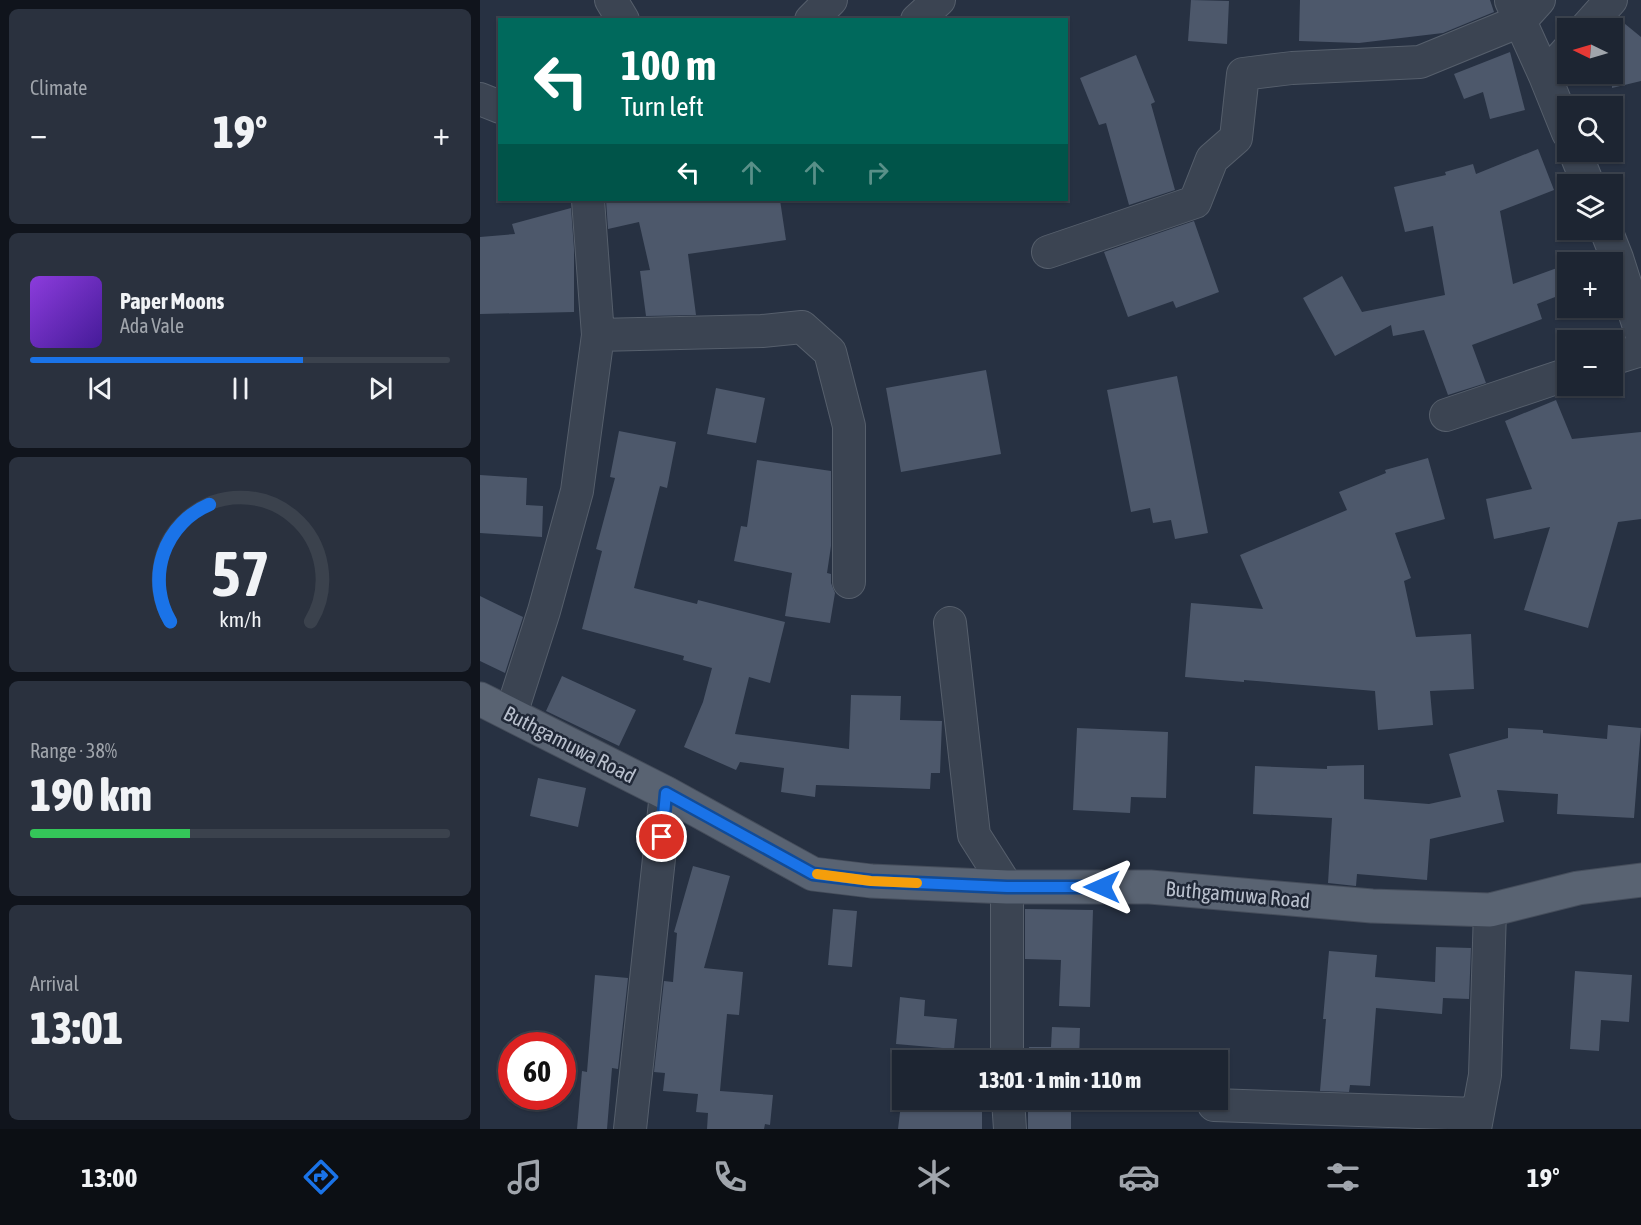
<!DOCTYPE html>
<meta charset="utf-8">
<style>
:root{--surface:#1d2532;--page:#2a313e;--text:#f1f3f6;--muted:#a0a5ac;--line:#3b424d;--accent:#1a73e8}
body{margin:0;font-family:"Asap Condensed",sans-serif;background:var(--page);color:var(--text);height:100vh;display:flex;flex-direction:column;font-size:22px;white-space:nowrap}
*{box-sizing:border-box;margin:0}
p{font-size:20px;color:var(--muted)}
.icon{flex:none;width:33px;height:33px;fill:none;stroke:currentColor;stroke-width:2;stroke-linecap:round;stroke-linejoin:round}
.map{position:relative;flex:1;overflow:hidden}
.drawer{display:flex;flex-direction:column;gap:9px;padding:9px;background:#10141c;width:480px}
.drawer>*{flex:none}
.hud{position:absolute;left:18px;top:18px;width:570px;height:183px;border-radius:0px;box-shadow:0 2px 4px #0004,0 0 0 2px var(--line);background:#00695c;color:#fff;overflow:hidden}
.needle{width:39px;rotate:275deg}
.buttons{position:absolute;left:1077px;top:18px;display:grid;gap:12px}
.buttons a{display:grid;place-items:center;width:66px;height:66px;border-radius:0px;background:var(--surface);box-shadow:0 2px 4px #0004,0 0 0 2px var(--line);font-size:30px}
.speed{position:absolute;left:18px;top:1032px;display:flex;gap:12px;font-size:30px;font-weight:700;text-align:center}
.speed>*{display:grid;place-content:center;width:78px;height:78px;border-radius:50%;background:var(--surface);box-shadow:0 2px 4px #0004,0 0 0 2px var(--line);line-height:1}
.speed .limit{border:9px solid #d22;background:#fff;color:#111}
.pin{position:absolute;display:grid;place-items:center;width:51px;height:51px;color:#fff;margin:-26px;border:3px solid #fff;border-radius:50%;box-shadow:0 2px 6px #0007}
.me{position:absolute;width:66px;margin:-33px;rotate:270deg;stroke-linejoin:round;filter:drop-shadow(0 0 4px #0008)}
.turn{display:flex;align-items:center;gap:21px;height:126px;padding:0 24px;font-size:27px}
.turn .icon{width:78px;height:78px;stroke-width:2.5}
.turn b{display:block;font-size:42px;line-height:51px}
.lanes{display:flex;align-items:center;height:57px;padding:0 24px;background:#0003;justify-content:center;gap:30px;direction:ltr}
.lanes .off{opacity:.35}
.big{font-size:45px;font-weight:800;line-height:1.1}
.drawer .widget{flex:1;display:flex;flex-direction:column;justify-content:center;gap:9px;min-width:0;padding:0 21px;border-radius:9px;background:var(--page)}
.drawer .dial{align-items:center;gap:0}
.dial svg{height:156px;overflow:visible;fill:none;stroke:var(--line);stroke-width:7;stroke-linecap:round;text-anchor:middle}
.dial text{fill:var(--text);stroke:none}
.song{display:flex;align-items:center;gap:18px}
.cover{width:72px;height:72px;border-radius:9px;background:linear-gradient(135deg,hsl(270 70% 55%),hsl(260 70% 35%))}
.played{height:6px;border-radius:3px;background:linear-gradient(90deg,var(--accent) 65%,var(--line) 65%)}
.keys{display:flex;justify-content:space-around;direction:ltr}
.heat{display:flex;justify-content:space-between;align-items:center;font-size:33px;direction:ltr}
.charge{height:9px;border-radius:4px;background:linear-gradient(90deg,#34c759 38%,var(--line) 0)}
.trip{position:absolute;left:412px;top:1050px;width:336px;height:60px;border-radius:0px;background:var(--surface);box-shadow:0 2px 4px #0004,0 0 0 2px var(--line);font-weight:800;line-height:60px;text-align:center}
.tab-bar{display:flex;height:96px;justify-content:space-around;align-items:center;background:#0c0f14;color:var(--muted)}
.tab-bar .icon{width:42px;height:42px}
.tab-bar .current{color:var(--accent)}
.tab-bar b{font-size:27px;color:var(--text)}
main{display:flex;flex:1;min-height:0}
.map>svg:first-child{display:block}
.building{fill:#4d586b}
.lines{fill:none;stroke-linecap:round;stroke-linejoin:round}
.minor-casing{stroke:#565f6c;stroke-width:34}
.major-casing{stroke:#454d5b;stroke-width:35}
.minor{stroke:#3b4452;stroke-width:32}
.major{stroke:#596372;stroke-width:33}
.route-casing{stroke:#114b97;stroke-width:15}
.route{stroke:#1a73e8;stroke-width:10}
.slow{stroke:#f59e0b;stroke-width:10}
.labels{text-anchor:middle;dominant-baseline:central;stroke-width:5;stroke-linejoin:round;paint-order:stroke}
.street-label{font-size:21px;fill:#b8bfcc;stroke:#202837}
</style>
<main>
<section class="drawer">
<div class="widget"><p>Climate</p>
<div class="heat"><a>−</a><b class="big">19°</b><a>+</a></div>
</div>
<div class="widget">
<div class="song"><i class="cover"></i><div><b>Paper Moons</b><p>Ada Vale</p></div></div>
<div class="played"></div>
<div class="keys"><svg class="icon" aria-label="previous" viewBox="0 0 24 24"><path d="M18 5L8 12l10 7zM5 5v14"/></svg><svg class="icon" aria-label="pause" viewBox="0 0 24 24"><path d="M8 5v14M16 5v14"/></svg><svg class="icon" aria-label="next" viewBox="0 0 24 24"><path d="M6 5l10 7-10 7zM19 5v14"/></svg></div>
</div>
<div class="widget dial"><svg viewBox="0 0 100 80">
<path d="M14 69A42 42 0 1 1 86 69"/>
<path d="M14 69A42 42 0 0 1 34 9" stroke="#1a73e8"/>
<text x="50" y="56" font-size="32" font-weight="700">57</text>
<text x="50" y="72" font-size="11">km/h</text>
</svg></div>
<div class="widget"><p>Range · 38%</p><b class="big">190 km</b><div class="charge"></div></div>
<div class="widget"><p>Arrival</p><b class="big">13:01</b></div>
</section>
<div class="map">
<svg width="1161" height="1129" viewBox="0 0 1161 1129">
<rect width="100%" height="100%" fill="#273142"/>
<path class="building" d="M711,0L749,1L747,44L708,41Z
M820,0H1010L1014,12L963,33L879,43L819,41Z
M1139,19L1161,37V81L1132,88V25Z
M1030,52L1045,110L1010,119L1003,92L984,99L974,74Z
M656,55L675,102L671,104L695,190L649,205L626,123L619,125L600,78Z
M1058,149L1074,190L1020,211L1033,284L1088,264V292L1057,304L1062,319L992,345L1006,383L968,395L944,330L913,336L911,325L855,356L823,298L862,276L882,312L965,295L953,226L925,232L914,187L966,175L965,172L993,164L996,174Z
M126,200H300L306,240L208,254L216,315L166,316L160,271L170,270L159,222L128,229Z
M91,208L94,249V312L0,314V237L35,234L32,224Z
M714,221L739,292L696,308L693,301L648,317L624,252Z
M506,370L521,454L421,472L406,388Z
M697,376L728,533L695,539L691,520L673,523L670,508L651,512L627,390Z
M236,388L285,398L276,443L227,434Z
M1076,400L1092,439L1161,432V519L1138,522L1108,628L1044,610L1070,527L1014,539L1006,499L1052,489L1025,421Z
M139,431L196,442L187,488L180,486L154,588L217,604L218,600L305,622L290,683L269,677L255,734L369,749L371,695L421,696L420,720L462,721L460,773H451L450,789L336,785L335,797L301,792L304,768L260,762L256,770L204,747L223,702L232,668L203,660L204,656L102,629L122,551L116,549L135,478L130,477Z
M948,458L965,519L915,533L931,578L924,581L936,637L991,634L994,689L950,691L953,725L898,730L895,691L764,680V682L705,677L711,603L783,609L760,555L867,510L859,492L906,473L905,470Z
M277,460L351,471V546L347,573L351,574V583L355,593L350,623L305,616L312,573L254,561L261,526L267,527Z
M0,475L47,478L46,505L63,506L62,537L0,533Z
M0,596L43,617L25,673L0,661Z
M82,676L156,710L139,746L66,711Z
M1128,725L1161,728L1154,818L1077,814L1078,794L1017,790L1024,822L950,839L947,880L877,874L876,886L848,883L852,818L773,814L775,766L847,769V766L884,765V799L949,804L981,797L969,754L1028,738V728L1063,730V733L1127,739Z
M597,728L688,732L686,798L651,797L650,813L593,810Z
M58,778L106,788L98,827L50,816Z
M213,866L250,876L224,968L263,972L259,1015L247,1014L240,1091L293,1095L290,1125L285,1124L284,1129H227L228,1113L216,1112L218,1094L183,1091L185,1073L174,1072L184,981L193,982L197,933L194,932Z
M353,909L377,911L372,967L348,965Z
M545,909L613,910L610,1007L579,1006L581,960L545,959Z
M956,947L991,948L989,999L963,998L962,1014L896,1008L890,1086L870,1085L869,1092L840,1091L846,1019H843L849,951L897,955L895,977L955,982Z
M1095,971L1152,975L1149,1022L1121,1020L1119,1051L1090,1049Z
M115,975L148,978L138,1069L132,1068L127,1129H97L102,1071L107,1072Z
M420,997L445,1000L444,1016L477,1019L474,1049L416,1044Z
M572,1027L600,1028L599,1060H548L549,1047H571Z
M449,1100H497L496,1111L502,1112V1129H418L421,1104L448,1107Z
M548,1100H591V1129H548Z"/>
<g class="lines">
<defs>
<path id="minor" d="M131,0L143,20
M1031,1L1065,76L1088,133
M331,20L351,0
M437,20L459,0
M1106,28L1131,0
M1065,76L1088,50
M0,99L20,107
M1095,152L1108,184
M1126,230L1137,258L1161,333
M568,252L715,202L732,159L756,138L763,74L812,68L940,62L1040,21L1059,0
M118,335L282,331L322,327L350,352L369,426V582
M1132,359L1161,350
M966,415L1088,374
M470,623L494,835L527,887V1060
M31,714L64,611L97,491L118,335L108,200
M528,1100L530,1129
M734,1105L997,1114
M150,1129L186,793
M995,1129L1005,1075L1010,910"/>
<path id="major" d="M0,699L186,793L333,874L391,881L527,887H670L892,906L1010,910L1098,888L1161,880"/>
</defs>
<use href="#minor" class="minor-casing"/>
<use href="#major" class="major-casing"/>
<use href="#minor" class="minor"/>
<use href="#major" class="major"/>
</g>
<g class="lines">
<defs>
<path id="route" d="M182,837L186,793L333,874L391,881L527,887H622"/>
</defs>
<use href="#route" class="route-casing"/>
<use href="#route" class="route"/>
<path class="slow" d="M337,874L391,881L437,883"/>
</g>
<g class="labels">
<g class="street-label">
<text transform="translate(90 744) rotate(27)">Buthgamuwa Road</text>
<text transform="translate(758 894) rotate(5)">Buthgamuwa Road</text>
</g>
</g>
</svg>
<div class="buttons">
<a><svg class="needle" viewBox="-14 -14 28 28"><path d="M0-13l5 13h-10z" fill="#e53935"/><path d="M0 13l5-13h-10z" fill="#a0a5ac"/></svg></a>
<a><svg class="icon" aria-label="search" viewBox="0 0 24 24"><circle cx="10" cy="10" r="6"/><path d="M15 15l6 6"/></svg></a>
<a><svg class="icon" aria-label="layers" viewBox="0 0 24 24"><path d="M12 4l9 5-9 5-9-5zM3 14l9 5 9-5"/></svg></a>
<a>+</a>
<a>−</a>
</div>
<div class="speed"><div class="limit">60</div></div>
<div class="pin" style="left:182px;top:837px;background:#d93025"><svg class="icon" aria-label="arrive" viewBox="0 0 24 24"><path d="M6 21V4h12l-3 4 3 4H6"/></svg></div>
<svg class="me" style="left:622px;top:887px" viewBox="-20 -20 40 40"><path d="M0-17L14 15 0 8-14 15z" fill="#1a73e8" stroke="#fff" stroke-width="4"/></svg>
<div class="trip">13:01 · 1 min · 110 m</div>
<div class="hud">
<div class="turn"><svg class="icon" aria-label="left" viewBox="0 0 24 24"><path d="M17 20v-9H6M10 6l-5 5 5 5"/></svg><div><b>100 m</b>Turn left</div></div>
<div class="lanes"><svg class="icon" aria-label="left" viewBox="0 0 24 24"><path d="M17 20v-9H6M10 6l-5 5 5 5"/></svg><svg class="icon off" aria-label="ahead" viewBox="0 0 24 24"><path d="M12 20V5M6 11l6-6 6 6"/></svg><svg class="icon off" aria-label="ahead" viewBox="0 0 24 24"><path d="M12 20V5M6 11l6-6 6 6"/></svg><svg class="icon off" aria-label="right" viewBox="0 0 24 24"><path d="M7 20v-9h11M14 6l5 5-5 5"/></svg></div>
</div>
</div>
</main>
<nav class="tab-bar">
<b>13:00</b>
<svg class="icon current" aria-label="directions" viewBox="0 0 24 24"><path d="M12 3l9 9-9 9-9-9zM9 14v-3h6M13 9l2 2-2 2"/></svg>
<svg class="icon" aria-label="music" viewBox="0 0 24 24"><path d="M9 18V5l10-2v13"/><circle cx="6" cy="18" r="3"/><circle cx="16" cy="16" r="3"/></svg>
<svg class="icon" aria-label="phone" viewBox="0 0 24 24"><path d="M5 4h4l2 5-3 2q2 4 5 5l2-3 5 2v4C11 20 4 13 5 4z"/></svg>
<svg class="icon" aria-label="climate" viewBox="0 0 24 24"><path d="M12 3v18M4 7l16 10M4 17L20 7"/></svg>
<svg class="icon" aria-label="car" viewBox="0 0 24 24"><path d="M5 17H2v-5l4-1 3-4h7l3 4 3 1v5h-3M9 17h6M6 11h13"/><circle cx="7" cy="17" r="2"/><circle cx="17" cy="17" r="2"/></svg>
<svg class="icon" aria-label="filters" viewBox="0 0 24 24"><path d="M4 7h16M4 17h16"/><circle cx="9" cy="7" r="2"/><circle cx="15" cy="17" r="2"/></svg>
<b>19°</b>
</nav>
